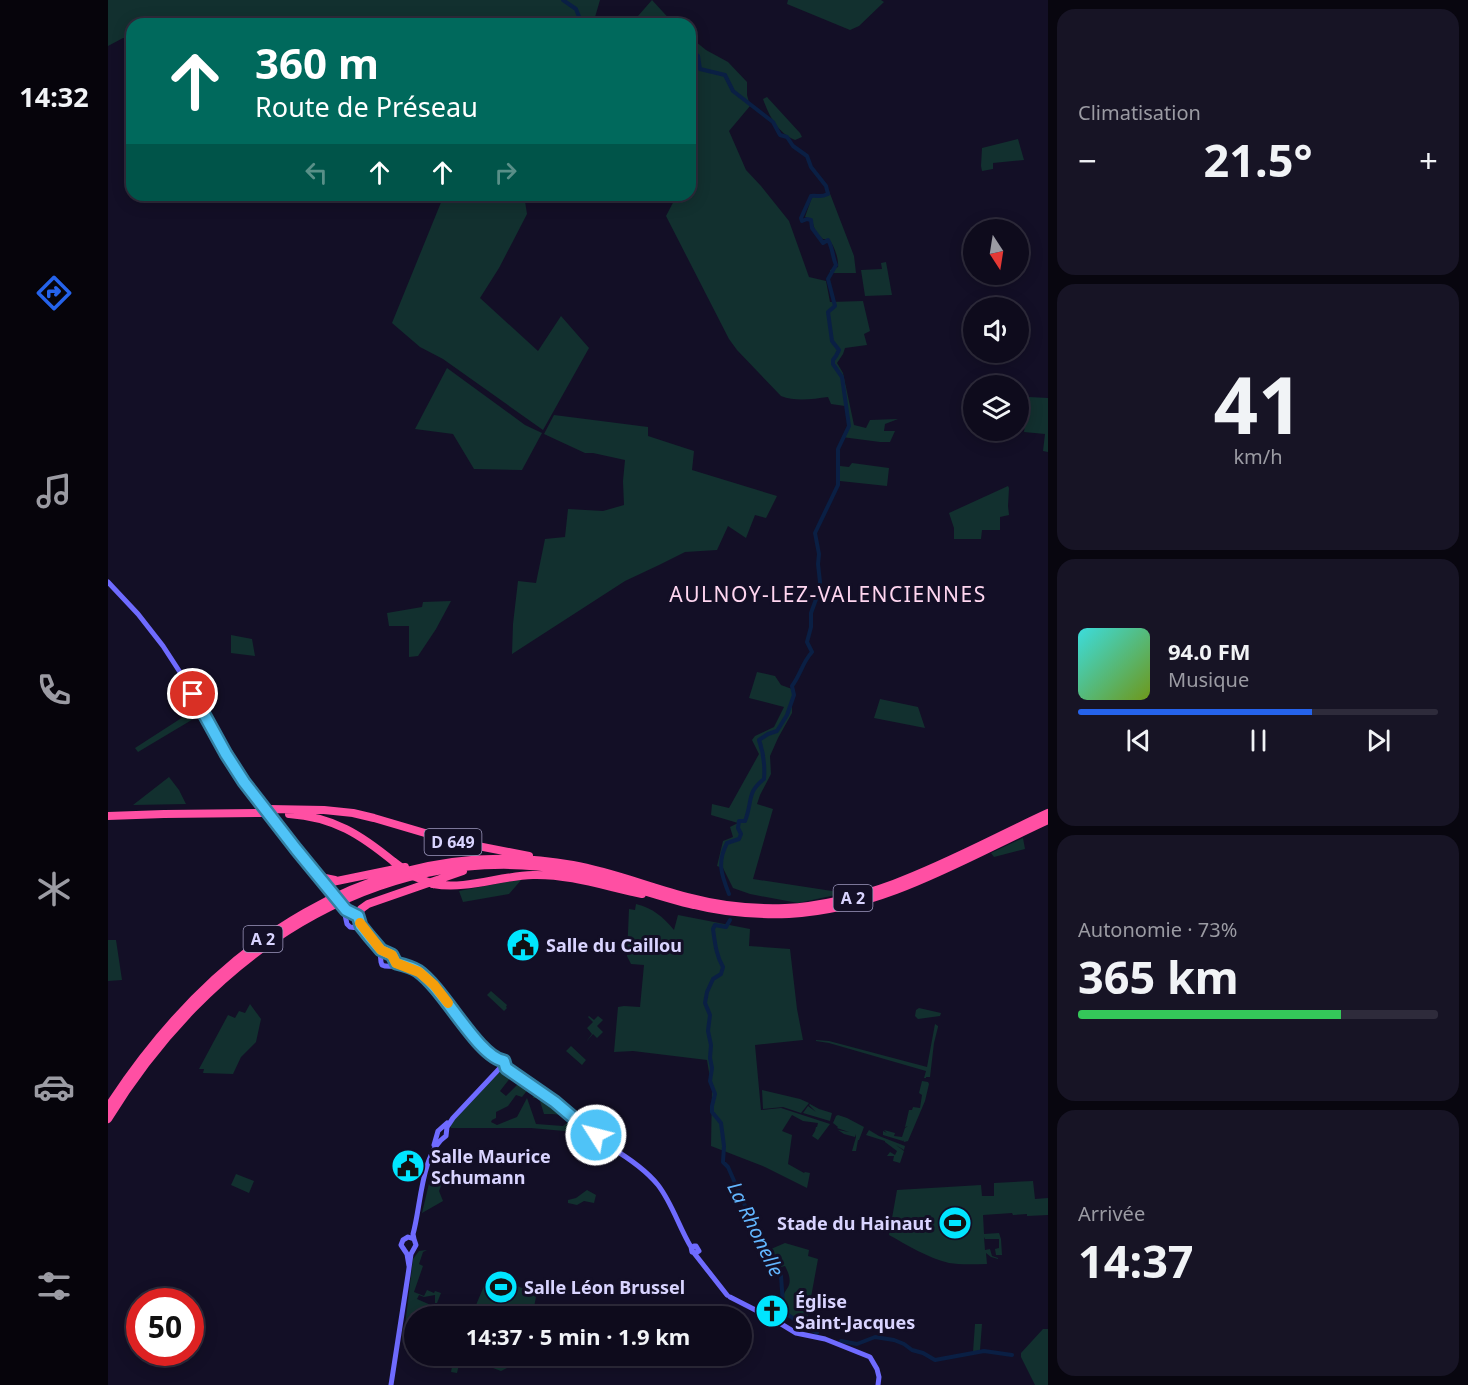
<!DOCTYPE html>
<html lang="fr">
<meta charset="utf-8">
<style>
:root{--surface:#0e0b1c;--page:#171425;--text:#f1f3f6;--muted:#9b9ba3;--line:#2e2b3b;--accent:#2563eb}
body{margin:0;font-family:"Noto Sans",sans-serif;background:var(--page);color:var(--text);height:100vh;display:flex;flex-direction:column;font-size:22px;white-space:nowrap}
*{box-sizing:border-box;margin:0}
p{font-size:20px;color:var(--muted)}
.icon{flex:none;width:33px;height:33px;fill:none;stroke:currentColor;stroke-width:2;stroke-linecap:round;stroke-linejoin:round}
.map{position:relative;flex:1;overflow:hidden}
.sheet{display:flex;flex-direction:column;gap:9px;padding:9px;background:#08060f;width:420px}
.sheet>*{flex:none}
.top-card{position:absolute;left:18px;top:18px;width:570px;height:183px;border-radius:18px;box-shadow:0 3px 15px #0003,0 0 0 2px var(--line);background:#00695c;color:#fff;overflow:hidden}
.needle{width:39px;rotate:168deg}
.fabs{position:absolute;left:855px;top:219px;display:grid;gap:12px}
.fabs a{display:grid;place-items:center;width:66px;height:66px;border-radius:50%;background:var(--surface);box-shadow:0 3px 15px #0003,0 0 0 2px var(--line);font-size:30px}
.speed{position:absolute;left:18px;top:1288px;display:flex;gap:12px;font-size:30px;font-weight:700;text-align:center}
.speed>*{display:grid;place-content:center;width:78px;height:78px;border-radius:50%;background:var(--surface);box-shadow:0 3px 15px #0003,0 0 0 2px var(--line);line-height:1}
.speed .limit{border:9px solid #d22;background:#fff;color:#111}
.pin{position:absolute;display:grid;place-items:center;width:51px;height:51px;color:#fff;margin:-26px;border:3px solid #fff;border-radius:50%;box-shadow:0 2px 6px #0007}
.me{position:absolute;width:66px;margin:-33px;rotate:306deg;stroke-linejoin:round;filter:drop-shadow(0 0 4px #0008)}
.turn{display:flex;align-items:center;gap:21px;height:126px;padding:0 30px;font-size:27px}
.turn .icon{width:78px;height:78px;stroke-width:2.5}
.turn b{display:block;font-size:42px;line-height:51px}
.lanes{display:flex;align-items:center;height:57px;padding:0 30px;background:#0003;justify-content:center;gap:30px;direction:ltr}
.lanes .off{opacity:.35}
.big{font-size:45px;font-weight:700;line-height:1.1}
.sheet .card{flex:1;display:flex;flex-direction:column;justify-content:center;gap:9px;min-width:0;padding:0 21px;border-radius:18px;background:var(--page)}
.sheet .dial{align-items:center;gap:0}
.dial b{font-size:78px;line-height:1}
.song{display:flex;align-items:center;gap:18px}
.cover{width:72px;height:72px;border-radius:9px;background:linear-gradient(135deg,hsl(180 70% 55%),hsl(80 70% 35%))}
.played{height:6px;border-radius:3px;background:linear-gradient(90deg,var(--accent) 65%,var(--line) 65%)}
.keys{display:flex;justify-content:space-around;direction:ltr}
.heat{display:flex;justify-content:space-between;align-items:center;font-size:33px;direction:ltr}
.charge{height:9px;border-radius:4px;background:linear-gradient(90deg,#34c759 73%,var(--line) 0)}
.trip{position:absolute;left:296px;top:1306px;width:348px;height:60px;border-radius:30px;background:var(--surface);box-shadow:0 3px 15px #0003,0 0 0 2px var(--line);font-weight:700;line-height:60px;text-align:center}
main{display:flex;flex:1;min-height:0}
.tab-bar{display:flex;flex-direction:column;width:108px;justify-content:space-around;align-items:center;background:#06040b;color:var(--muted)}
.tab-bar .icon{width:42px;height:42px}
.tab-bar .current{color:var(--accent)}
.tab-bar b{font-size:27px;color:var(--text)}
.map>svg:first-child{display:block}
.green{fill:#12302f}
.lines{fill:none;stroke-linecap:round;stroke-linejoin:round}
.river{stroke:#0a1f44;stroke-width:4}
.secondary{stroke:#6f6bff;stroke-width:5}
.highway{stroke:#ff4fa3;stroke-width:8}
.secondary-bridge{stroke:#6f6bff;stroke-width:5}
.highway-bridge{stroke:#ff4fa3;stroke-width:8}
.route-casing{stroke:#337fa1;stroke-width:15}
.route{stroke:#4fc3f7;stroke-width:10}
.slow{stroke:#f59e0b;stroke-width:10}
.labels{text-anchor:middle;dominant-baseline:central;stroke-width:6;stroke-linejoin:round;paint-order:stroke}
.shield{fill:#130f26;stroke:#9e99be;stroke-width:1.5}
.shield-label{font-size:16px;font-weight:bold;fill:#d9d4ff}
.poi-label{font-size:18px;font-weight:bold;fill:#d9d4ff;stroke:#130f26;text-anchor:start}
.water-label{font-size:20px;font-style:italic;fill:#62b6ff;stroke:#130f26}
.quarter-label{font-size:21px;letter-spacing:1.5px;fill:#ffd6f0;stroke:#130f26}
</style>
<main>
<nav class="tab-bar">
<b>14:32</b>
<svg class="icon current" aria-label="directions" viewBox="0 0 24 24"><path d="M12 3l9 9-9 9-9-9zM9 14v-3h6M13 9l2 2-2 2"/></svg>
<svg class="icon" aria-label="music" viewBox="0 0 24 24"><path d="M9 18V5l10-2v13"/><circle cx="6" cy="18" r="3"/><circle cx="16" cy="16" r="3"/></svg>
<svg class="icon" aria-label="phone" viewBox="0 0 24 24"><path d="M5 4h4l2 5-3 2q2 4 5 5l2-3 5 2v4C11 20 4 13 5 4z"/></svg>
<svg class="icon" aria-label="climate" viewBox="0 0 24 24"><path d="M12 3v18M4 7l16 10M4 17L20 7"/></svg>
<svg class="icon" aria-label="car" viewBox="0 0 24 24"><path d="M5 17H2v-5l4-1 3-4h7l3 4 3 1v5h-3M9 17h6M6 11h13"/><circle cx="7" cy="17" r="2"/><circle cx="17" cy="17" r="2"/></svg>
<svg class="icon" aria-label="filters" viewBox="0 0 24 24"><path d="M4 7h16M4 17h16"/><circle cx="9" cy="7" r="2"/><circle cx="15" cy="17" r="2"/></svg>
</nav>
<div class="map">
<svg width="940" height="1385" viewBox="0 0 940 1385">
<rect width="100%" height="100%" fill="#130f26"/>
<path class="green" d="M0,0H492L485,24H24V38H15L0,46Z
M544,0L566,24H523Z
M680,0H773L776,2L751,26L742,30L679,4Z
M582,37L598,50L620,62L639,82V95L642,106L621,131L638,170L653,186L681,221L701,277L718,281L722,302L755,301L762,331L756,334L759,345L737,348L735,354L729,363L735,373L746,425L758,428L762,420L790,419L777,424L776,431H787L782,442H772L734,437L740,425L737,406L723,404L720,397C705,399 688,402 673,396L629,350L621,339L558,216L569,195H582Z
M659,97L692,133L694,137L687,140C670,133 661,116 655,99Z
M910,139L916,160L885,163V169L874,171L873,166L874,148Z
M721,191L746,256L748,273H722V270L730,267C731,259 726,244 720,239H715C708,234 706,228 704,220L697,217L704,197L717,194Z
M336,195H416L419,214L391,268L372,298L430,351L453,316L481,348L435,430L335,359L312,347L284,323Z
M778,262L784,295L757,296L753,270L774,269L773,263Z
M339,368L417,425L434,433L414,470L366,469L345,434L307,429Z
M921,397L940,398V452L935,451L937,434L916,432Z
M446,415L540,427V436L586,451L584,470L669,496L658,518L647,515L638,538L620,526L609,550L577,552L551,565L517,581L404,654L405,624L410,581L428,583L437,539L457,537L460,509L495,511L516,505L515,481L517,460L485,453H477L436,434Z
M744,463L781,468L779,486L732,481V466L741,467Z
M900,486L901,488L900,506L901,515L892,517V530H874L873,539H846V528L841,513Z
M343,601L328,629L310,656L301,657V626H281L279,613L314,607L315,602Z
M123,635L144,639L147,656L123,653Z
M649,672L667,676L673,685L684,689V713L670,738L662,756L663,774L652,795L649,804L665,809L645,879L737,893L690,903L642,894L625,888L615,868L609,866L615,841L625,837L622,827L630,823L603,815L604,804L621,808L651,754L644,740L647,736L666,727L676,707L641,698Z
M772,699L810,707L817,728L766,718Z
M89,708L92,715L30,752L27,748Z
M61,777L71,790L78,804L25,805Z
M915,838L917,849L886,857L883,853Z
M414,879L401,894L355,902L351,891Z
M528,904C545,908 555,917 566,930L570,915L642,929L641,946L682,949L689,1009L695,1040L647,1045L653,1110L673,1108L722,1124L710,1140L704,1136L707,1131L708,1127H709L710,1123L695,1121L684,1115L674,1131L684,1135L680,1164L696,1173L697,1172L702,1173L699,1188L657,1167L603,1146L604,1090L599,1060L525,1051L506,1052L510,1007L516,1006L532,1007L536,965L523,964L519,956L521,909L527,910Z
M0,940H8L14,980L0,981Z
M383,991L399,1005L398,1007L399,1008L396,1011L379,995Z
M142,1004L153,1019L148,1042L133,1057L125,1074L95,1073L96,1069H91L120,1015L127,1018L131,1011L137,1013Z
M811,1008L833,1013L832,1016L810,1019L807,1016L808,1010Z
M481,1016L486,1020L490,1016L495,1020L489,1026L495,1032L489,1038L485,1034L478,1042L484,1034L479,1028L485,1022L480,1017Z
M827,1024L830,1026V1027L826,1043L822,1077H818V1078H816L818,1071L721,1043L708,1041V1040L721,1041L819,1067Z
M463,1046L478,1060L474,1065L458,1051Z
M393,1072L403,1077L392,1091L398,1096L411,1083L421,1088L414,1097L408,1095L400,1106L388,1112V1118L384,1120L383,1122L389,1125L409,1117L419,1098L428,1124L455,1126L460,1122C453,1113 447,1114 436,1114L431,1098H425L427,1093L449,1109L478,1133L423,1128H343L342,1125L388,1073Z
M814,1081L820,1082L821,1084L817,1101L800,1141L796,1142L795,1140V1141L775,1135V1131L779,1133L776,1130L787,1133L786,1136L794,1137L797,1128L800,1126L797,1127L801,1110H804L805,1107L812,1108L814,1095L811,1093Z
M654,1090L692,1099L701,1103L693,1113L675,1107L655,1109Z
M702,1104L711,1109L724,1113L722,1121L695,1113L700,1106L708,1112L701,1105Z
M730,1115L739,1118L756,1127L751,1140H750L748,1151H744L748,1137L747,1134V1137L736,1134L730,1130L741,1132L729,1128L730,1127L725,1123L728,1116Z
M761,1130L771,1136L797,1146L796,1150L788,1145L796,1151L792,1163L785,1161L786,1156H779L782,1152L787,1155L789,1151L777,1142V1141L758,1135Z
M329,1171L337,1175L331,1191L335,1201L314,1213L323,1175L327,1176Z
M128,1174L146,1181L141,1193L123,1185Z
M925,1181L927,1199L940,1198V1215L919,1216V1214L905,1215L904,1213L875,1215L876,1234L891,1233L893,1239L894,1255H888L887,1249L891,1248V1239H877L876,1237L877,1250L882,1249L884,1256L890,1258V1259L883,1257L878,1253L879,1264C867,1264 853,1265 841,1263C820,1258 799,1245 781,1235L789,1190L873,1185L874,1196H886V1183Z
M479,1190L488,1195L486,1203L476,1201L469,1205L460,1203V1200L468,1198Z
M677,1243L701,1250L700,1256L710,1259L699,1319L706,1323L705,1330C692,1321 671,1313 676,1294C677,1291 680,1288 681,1285C683,1278 680,1272 677,1266L673,1267L663,1249Z
M319,1250L315,1252L311,1264L315,1266L306,1292L316,1296L319,1290L326,1293L327,1291L333,1293L329,1303H327V1295L316,1297L311,1295L309,1299L350,1317H306V1337L296,1334L305,1259L311,1251Z
M381,1274L421,1291L428,1297L424,1317H363Z
M867,1324H874L872,1350L865,1352Z
M935,1329H940V1385H927L913,1357V1353Z
M346,1356H408L403,1366L393,1371L353,1356L349,1373L343,1372Z"/>
<g class="lines">
<path class="river" d="M455,0L468,9L474,24
M582,49L590,56L592,69L617,75L625,91L665,122L672,135L679,137L685,146L699,156L703,167L718,186L720,194C711,198 711,195 703,196L693,218L694,221L699,219L703,220L704,228L715,243L720,240C725,248 724,256 728,265L720,279L727,306L720,312L724,341L731,350L728,356L725,360V364L734,377L741,426L730,449V485L707,533L711,554L710,564L712,582L711,591L703,613V627L699,642L704,652C694,663 693,674 684,686L686,695L679,715L669,731L660,734L651,740C655,751 657,766 656,779C638,793 645,801 637,821H631L630,828L633,834L631,839L619,843C609,862 613,874 621,894
M622,920L618,927L607,925L605,929C607,943 608,955 615,967L613,974L605,979L599,992L597,1003L602,1015L600,1031L603,1045L602,1058L604,1068L602,1081L607,1094L604,1106V1112L613,1123L616,1146L615,1162L620,1167L649,1233L673,1276L675,1304L677,1310L680,1315L709,1333
M733,1341L749,1344L767,1337L786,1340L796,1344L804,1350L815,1353L827,1360L876,1351L904,1355"/>
<path class="secondary" d="M0,582L30,614L55,646L79,683L128,769L219,891
M234,909L237,915L239,924L242,927L250,928L254,930L272,952L273,962L274,965C280,968 286,965 293,966
M237,909L240,912L250,915L252,924L255,929
M270,947L276,952L284,954L286,960
M286,960L289,963L311,972L326,985L365,1036L381,1054
M380,1052L391,1061H395L397,1064V1067L447,1102L483,1134C491,1137 495,1143 502,1147C519,1157 537,1169 550,1185C564,1203 571,1227 583,1247L584,1252L588,1253L591,1251L588,1246H586L584,1249
M482,1132L495,1131L496,1136L491,1138
M326,1145L330,1131L339,1123
M306,1239L305,1234C313,1207 313,1152 338,1136L339,1127L345,1118L391,1069H395L397,1067
M586,1253L619,1295
M622,1297L665,1319L688,1333L717,1339L762,1357L769,1369L771,1377L770,1385
M283,1385L300,1275L303,1254L308,1245L306,1239L300,1237L295,1240L293,1245L299,1254L301,1266"/>
<path class="highway" d="M161,809L216,810L245,813L266,818L344,841L421,856
M181,814C226,817 253,835 286,862
M0,816L56,814L158,813
M206,871L217,878L227,880
M325,884C359,890 391,876 425,875C462,874 499,887 534,894
M218,889L220,885L224,882L297,867
M251,918L253,909L260,904L355,871
M0,1107C104,947 265,830 465,865C505,872 543,888 583,898C613,906 645,909 677,908C772,903 855,852 940,813
M0,1119C97,960 264,838 458,870C502,878 543,895 586,905C617,913 650,915 681,914C775,909 857,858 940,820"/>
<path class="secondary-bridge" d="M220,892L234,909"/>
<path class="highway-bridge" d="M154,809H161
M286,862L305,876L325,884"/>
</g>
<g class="lines">
<defs>
<path id="route" d="M85,694L118,754L136,782L188,849L238,910L250,916L253,926L261,936L273,950L284,955L288,963C296,965 304,967 310,971C337,990 370,1057 396,1061L398,1068L447,1102L481,1131L489,1132L488,1135"/>
</defs>
<use href="#route" class="route-casing"/>
<use href="#route" class="route"/>
<path class="slow" d="M252,923L273,950L284,955L288,963L311,972L326,985L340,1003"/>
</g>
<defs>
<symbol id="civic-disc" viewBox="-11 -11 22 22"><circle r="9.5" fill="#00e5ff" stroke="#130f26"/><path d="M-.6-6.5H3V-4.5H.6V-3L4-1V1h2V6H-6V1h2V-1L-.6-3ZM-1.2 2.5V6h2.4V2.5Z" fill="#111"/></symbol>
<symbol id="stadium-disc" viewBox="-11 -11 22 22"><circle r="9.5" fill="#00e5ff" stroke="#130f26"/><path d="M0-5a6.5 5 0 1 0 0 10a6.5 5 0 1 0 0-10ZM-3.5-1.8h7v3.6h-7Z" fill="#111"/></symbol>
<symbol id="church-disc" viewBox="-11 -11 22 22"><circle r="9.5" fill="#00e5ff" stroke="#130f26"/><path d="M-1.2-6h2.4v3.5h3.3v2.4h-3.3V6h-2.4V-.1h-3.3v-2.4h3.3Z" fill="#111"/></symbol>
</defs>
<g fill-rule="evenodd">
<use href="#civic-disc" x="396" y="926" width="38" height="38"/>
<use href="#civic-disc" x="281" y="1147" width="38" height="38"/>
<use href="#stadium-disc" x="828" y="1204" width="38" height="38"/>
<use href="#stadium-disc" x="374" y="1268" width="38" height="38"/>
<use href="#church-disc" x="645" y="1292" width="38" height="38"/>
</g>
<g class="labels">
<g class="shield">
<rect x="316.5" y="829" width="57" height="26" rx="4.5"/>
<rect x="725.5" y="885" width="39" height="26" rx="4.5"/>
<rect x="135.5" y="926" width="39" height="26" rx="4.5"/>
</g>
<g class="shield-label">
<text x="345" y="842">D 649</text>
<text x="745" y="898">A 2</text>
<text x="155" y="939">A 2</text>
</g>
<g class="poi-label">
<text x="438" y="945">Salle du Caillou</text>
<text x="323" y="1156">Salle Maurice<tspan x="323" dy="21">Schumann</tspan></text>
<text x="824" y="1223" text-anchor="end">Stade du Hainaut</text>
<text x="416" y="1287">Salle Léon Brussel</text>
<text x="687" y="1301">Église<tspan x="687" dy="21">Saint-Jacques</tspan></text>
</g>
<g class="water-label">
<text transform="translate(648 1229) rotate(64)">La Rhonelle</text>
</g>
<g class="quarter-label">
<text x="720" y="594">AULNOY-LEZ-VALENCIENNES</text>
</g>
</g>
</svg>
<div class="fabs">
<a><svg class="needle" viewBox="-14 -14 28 28"><path d="M0-13l5 13h-10z" fill="#e53935"/><path d="M0 13l5-13h-10z" fill="#9b9ba3"/></svg></a>
<a><svg class="icon" aria-label="sound" viewBox="0 0 24 24"><path d="M4 9h4l5-4v14l-5-4H4zM17 9q2 3 0 6"/></svg></a>
<a><svg class="icon" aria-label="layers" viewBox="0 0 24 24"><path d="M12 4l9 5-9 5-9-5zM3 14l9 5 9-5"/></svg></a>
</div>
<div class="speed"><div class="limit">50</div></div>
<div class="pin" style="left:85px;top:694px;background:#d93025"><svg class="icon" aria-label="arrive" viewBox="0 0 24 24"><path d="M6 21V4h12l-3 4 3 4H6"/></svg></div>
<svg class="me" style="left:488px;top:1135px" viewBox="-20 -20 40 40"><circle r="17" fill="#4fc3f7" stroke="#fff" stroke-width="3"/><path d="M0-11L8 9 0 5-8 9z" fill="#fff"/></svg>
<div class="trip">14:37 · 5 min · 1.9 km</div>
<div class="top-card">
<div class="turn"><svg class="icon" aria-label="ahead" viewBox="0 0 24 24"><path d="M12 20V5M6 11l6-6 6 6"/></svg><div><b>360 m</b>Route de Préseau</div></div>
<div class="lanes"><svg class="icon off" aria-label="left" viewBox="0 0 24 24"><path d="M17 20v-9H6M10 6l-5 5 5 5"/></svg><svg class="icon" aria-label="ahead" viewBox="0 0 24 24"><path d="M12 20V5M6 11l6-6 6 6"/></svg><svg class="icon" aria-label="ahead" viewBox="0 0 24 24"><path d="M12 20V5M6 11l6-6 6 6"/></svg><svg class="icon off" aria-label="right" viewBox="0 0 24 24"><path d="M7 20v-9h11M14 6l5 5-5 5"/></svg></div>
</div>
</div>
<section class="sheet">
<div class="card"><p>Climatisation</p>
<div class="heat"><a>−</a><b class="big">21.5°</b><a>+</a></div>
</div>
<div class="card dial"><b>41</b><p>km/h</p></div>
<div class="card">
<div class="song"><i class="cover"></i><div><b>94.0 FM</b><p>Musique</p></div></div>
<div class="played"></div>
<div class="keys"><svg class="icon" aria-label="previous" viewBox="0 0 24 24"><path d="M18 5L8 12l10 7zM5 5v14"/></svg><svg class="icon" aria-label="pause" viewBox="0 0 24 24"><path d="M8 5v14M16 5v14"/></svg><svg class="icon" aria-label="next" viewBox="0 0 24 24"><path d="M6 5l10 7-10 7zM19 5v14"/></svg></div>
</div>
<div class="card"><p>Autonomie · 73%</p><b class="big">365 km</b><div class="charge"></div></div>
<div class="card"><p>Arrivée</p><b class="big">14:37</b></div>
</section>
</main>
